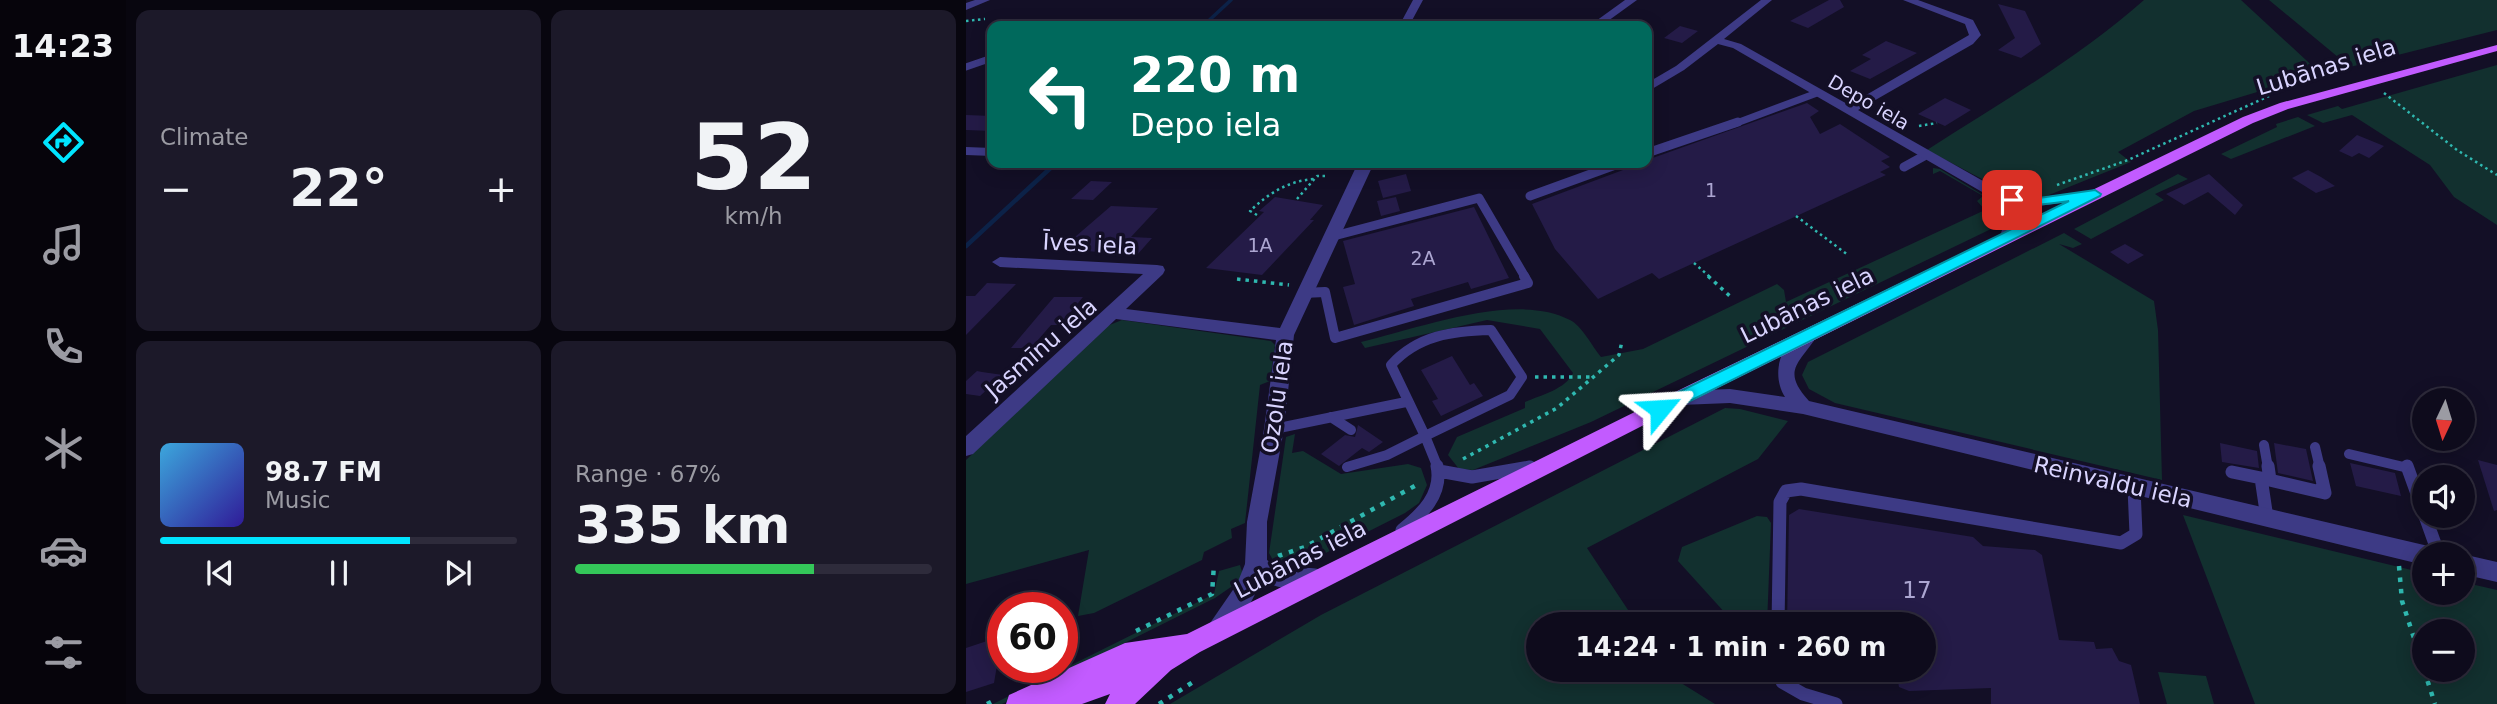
<!DOCTYPE html>
<meta charset="utf-8">
<style>
:root{--surface:#0e0b1c;--page:#1c1929;--text:#f1f3f6;--muted:#9b9ba3;--line:#2e2b3b;--accent:#00e5ff}
body{margin:0;font-family:"DejaVu Sans",sans-serif;background:var(--page);color:var(--text);height:100vh;display:flex;flex-direction:column;font-size:26px;white-space:nowrap}
*{box-sizing:border-box;margin:0}
p{font-size:23px;color:var(--muted)}
.icon{flex:none;width:38px;height:38px;fill:none;stroke:currentColor;stroke-width:2;stroke-linecap:round;stroke-linejoin:round}
.map{position:relative;flex:1;overflow:hidden}
.drawer{display:flex;flex-direction:column;gap:10px;padding:10px;background:#08060f;width:840px}
.drawer>*{flex:none}
.top-card{position:absolute;left:21px;top:21px;width:665px;height:147px;border-radius:14px;box-shadow:0 4px 18px #0003,0 0 0 2px var(--line);background:#00695c;color:#fff;overflow:hidden}
.needle{width:46px;rotate:184deg}
.controls{position:absolute;left:1446px;top:388px;display:grid;gap:14px}
.controls a{display:grid;place-items:center;width:63px;height:63px;border-radius:50%;background:var(--surface);box-shadow:0 4px 18px #0003,0 0 0 2px var(--line);font-size:35px}
.speed{position:absolute;left:21px;top:592px;display:flex;gap:14px;font-size:35px;font-weight:700;text-align:center}
.speed>*{display:grid;place-content:center;width:91px;height:91px;border-radius:50%;background:var(--surface);box-shadow:0 4px 18px #0003,0 0 0 2px var(--line);line-height:1}
.speed .limit{border:10px solid #d22;background:#fff;color:#111}
.pin{position:absolute;display:grid;place-items:center;width:60px;height:60px;color:#fff;margin:-30px;border-radius:14px;box-shadow:0 4px 10px #0006}
.me{position:absolute;width:77px;margin:-38px;rotate:63deg;stroke-linejoin:round;filter:drop-shadow(0 0 5px #0008)}
.turn{display:flex;align-items:center;gap:24px;height:147px;padding:0 28px;font-size:32px}
.turn .icon{width:91px;height:91px;stroke-width:2.5}
.turn b{display:block;font-size:49px;line-height:60px}
.big{font-size:52px;font-weight:600;line-height:1.1}
.drawer .tile{flex:1;display:flex;flex-direction:column;justify-content:center;gap:10px;min-width:0;padding:0 24px;border-radius:14px;background:var(--page)}
.drawer .dial{align-items:center;gap:0}
.dial b{font-size:91px;line-height:1}
.song{display:flex;align-items:center;gap:21px}
.cover{width:84px;height:84px;border-radius:10px;background:linear-gradient(135deg,hsl(200 70% 55%),hsl(250 70% 35%))}
.played{height:7px;border-radius:4px;background:linear-gradient(90deg,var(--accent) 70%,var(--line) 70%)}
.keys{display:flex;justify-content:space-around;direction:ltr}
.heat{display:flex;justify-content:space-between;align-items:center;font-size:38px;direction:ltr}
.charge{height:10px;border-radius:5px;background:linear-gradient(90deg,#34c759 67%,var(--line) 0)}
.drawer .tiles{flex:1;display:grid;gap:10px;grid-template-columns:repeat(2,1fr)}
.trip{position:absolute;left:560px;top:612px;width:410px;height:70px;border-radius:35px;background:var(--surface);box-shadow:0 4px 18px #0003,0 0 0 2px var(--line);font-weight:600;line-height:70px;text-align:center}
main{display:flex;flex:1;min-height:0}
.dock{display:flex;flex-direction:column;width:126px;justify-content:space-around;align-items:center;background:#06040b;color:var(--muted)}
.dock .icon{width:49px;height:49px}
.dock .current{color:var(--accent)}
.dock b{font-size:32px;color:var(--text)}
.map>svg:first-child{display:block}
.green{fill:#12302f;fill-rule:evenodd}
.lines{fill:none;stroke-linecap:round;stroke-linejoin:round}
.stream-far1{stroke:#0c2248;stroke-width:3.5}
.stream{stroke:#0c2248;stroke-width:4.5}
.building{fill:#241b47}
.path-far2{stroke:#2fb8b0;stroke-width:2.5;stroke-dasharray:2.5 3.5;stroke-linecap:butt}
.path-far1{stroke:#2fb8b0;stroke-width:3.5;stroke-dasharray:3.5 5;stroke-linecap:butt}
.path{stroke:#2fb8b0;stroke-width:4.5;stroke-dasharray:4.5 7;stroke-linecap:butt}
.lane-far3{stroke:#3d3a85;stroke-width:7}
.lane-far2{stroke:#3d3a85;stroke-width:9}
.lane-far1{stroke:#3d3a85;stroke-width:10}
.lane{stroke:#3d3a85;stroke-width:13}
.street{fill:#3d3a85;fill-rule:evenodd}
.primary{fill:#c25bff;fill-rule:evenodd}
.route{fill:#00e5ff;stroke:#0095a6;stroke-width:2}
.labels{text-anchor:middle;dominant-baseline:central;stroke-width:7;stroke-linejoin:round;paint-order:stroke}
.far-street-label{font-size:19px;fill:#d9d4ff;stroke:#130f26}
.number-label{font-size:19px;fill:#aca6d1}
.street-label{font-size:23px;fill:#d9d4ff;stroke:#130f26}
.near-number-label{font-size:23px;fill:#aca6d1}
</style>
<main>
<nav class="dock">
<b>14:23</b>
<svg class="icon current" aria-label="directions" viewBox="0 0 24 24"><path d="M12 3l9 9-9 9-9-9zM9 14v-3h6M13 9l2 2-2 2"/></svg>
<svg class="icon" aria-label="music" viewBox="0 0 24 24"><path d="M9 18V5l10-2v13"/><circle cx="6" cy="18" r="3"/><circle cx="16" cy="16" r="3"/></svg>
<svg class="icon" aria-label="phone" viewBox="0 0 24 24"><path d="M5 4h4l2 5-3 2q2 4 5 5l2-3 5 2v4C11 20 4 13 5 4z"/></svg>
<svg class="icon" aria-label="climate" viewBox="0 0 24 24"><path d="M12 3v18M4 7l16 10M4 17L20 7"/></svg>
<svg class="icon" aria-label="car" viewBox="0 0 24 24"><path d="M5 17H2v-5l4-1 3-4h7l3 4 3 1v5h-3M9 17h6M6 11h13"/><circle cx="7" cy="17" r="2"/><circle cx="17" cy="17" r="2"/></svg>
<svg class="icon" aria-label="filters" viewBox="0 0 24 24"><path d="M4 7h16M4 17h16"/><circle cx="9" cy="7" r="2"/><circle cx="15" cy="17" r="2"/></svg>
</nav>
<section class="drawer">
<div class="tiles">
<div class="tile"><p>Climate</p>
<div class="heat"><a>−</a><b class="big">22°</b><a>+</a></div>
</div>
<div class="tile dial"><b>52</b><p>km/h</p></div>
<div class="tile">
<div class="song"><i class="cover"></i><div><b>98.7 FM</b><p>Music</p></div></div>
<div class="played"></div>
<div class="keys"><svg class="icon" aria-label="previous" viewBox="0 0 24 24"><path d="M18 5L8 12l10 7zM5 5v14"/></svg><svg class="icon" aria-label="pause" viewBox="0 0 24 24"><path d="M8 5v14M16 5v14"/></svg><svg class="icon" aria-label="next" viewBox="0 0 24 24"><path d="M6 5l10 7-10 7zM19 5v14"/></svg></div>
</div>
<div class="tile"><p>Range · 67%</p><b class="big">335 km</b><div class="charge"></div></div>
</div>
</section>
<div class="map">
<svg width="1531" height="704" viewBox="0 0 1531 704">
<rect width="100%" height="100%" fill="#130f26"/>
<path class="green" d="M1178,0H1275L1354,73L1228,111L1152,152L1165,162L1078,197H1050L961,150C1034,103 1113,58 1178,0Z
M1303,0H1531V30L1384,67Z
M1531,65V225L1488,197L1464,165L1386,115L1357,123L1341,115L1372,106L1376,109Z
M1332,117L1349,126L1265,159L1255,154L1311,127L1310,124Z
M967,168L974,169L1027,201L1037,217L1023,230L625,422L507,470L493,469L482,455L491,437L559,408V402C575,395 600,389 607,373L574,329L521,320L399,348L395,342C452,329 549,291 604,320C616,326 626,346 635,357L677,349L811,284L818,290L820,302L1019,210L1011,201L1017,196L974,171L967,174Z
M1212,174L1222,179L1189,194L1198,200L1125,239L1108,229Z
M1098,233L1116,244L1107,248L1093,244L1188,301L1192,330L1196,480L869,403L843,389L836,375L842,362Z
M156,320L305,341L309,345L304,381L294,385L279,523L265,529L266,538L238,552L236,560L128,613L112,616L123,550L0,584V460L141,326Z
M759,408L774,409L822,421L792,459L621,548L672,625H572V670H701L707,678L749,704H204L355,615Z
M329,434L326,453L337,451L375,474L442,464L455,468L461,485L453,503L439,513L328,569L309,564L303,553L320,437Z
M1217,515L1458,573V593H1496V582L1531,590V704H1289ZM1458,632H1496V670H1458Z
M791,516L801,517L805,523L801,625H770L712,561L716,547Z
M274,565L278,578L249,598L36,704H27L248,594L253,571Z
M1192,672L1240,676L1248,704H1201Z"/>
<g class="lines">
<path class="stream-far1" d="M237,26L265,0"/>
<path class="stream" d="M0,246L90,163"/>
</g>
<path class="building" d="M863,0H874L878,7L842,28L824,21Z
M1032,4L1059,11L1075,44L1055,58L1032,50L1049,38Z
M714,26L732,31L716,43L698,38Z
M920,41L951,53L904,79L884,71L905,59L896,55Z
M979,98L1005,110L979,126L952,114Z
M841,103L853,111L844,117L854,134L874,124L924,157L915,161L924,167L914,172L920,175L693,279L686,273L632,299L589,249L566,204L657,170L667,163H681V160Z
M0,115L26,116V131L0,130Z
M1391,135L1418,146L1403,158L1393,153L1386,157L1373,151Z
M1342,170L1355,177L1369,186L1350,193L1326,178Z
M440,174L445,191L417,198L412,181Z
M1243,174L1277,205L1269,215L1242,192L1218,205L1200,194Z
M125,181L146,182L127,200L105,199Z
M309,197L357,205L344,220H348L296,275L240,268L298,212L293,211Z
M430,197L434,211L415,216L411,201Z
M145,206L192,208L165,237L186,238L171,255L95,249Z
M508,207L543,278L505,289L502,282L445,299L448,306L388,325L377,287L389,284L377,241Z
M1159,244L1178,255L1162,264L1144,252Z
M21,283L50,284L0,335V296H9Z
M88,297H117L94,325H85L65,348H45Z
M486,356L504,385L508,383L517,396L475,416L466,401L472,399L455,370Z
M11,371L16,372L37,375L14,396L0,394V381Z
M392,425L417,442L403,452L396,448L373,466L355,454L379,435L389,437Z
M1254,443L1291,451L1293,468L1256,462Z
M1308,443L1340,449L1347,481L1312,473Z
M1512,460L1531,465V510L1528,511Z
M1384,463L1429,473L1435,496L1390,486Z
M833,509L1007,537L1017,546L1069,550L1076,555L1093,640L1128,642L1130,649L1146,648L1153,661L1165,665L1174,704H1025V688L943,691L933,687L930,670H957V625H821L823,515Z
M36,636L28,683L0,692V648Z"/>
<g class="lines">
<path class="path-far2" d="M0,21L19,19
M1418,93L1491,150L1531,175
M953,126L971,123
M1091,185L1162,160L1303,96
M331,199L351,176H360
M291,215L284,211C303,193 322,181 348,179
M830,216L882,255
M728,263L744,277"/>
<path class="path-far1" d="M742,276L766,298
M271,279L323,285
M569,377H624
M497,459L591,408L653,355L656,341"/>
<path class="path" d="M312,556L339,547L454,483
M1433,566L1436,601L1458,669
M170,631L246,594L248,564
M1458,670L1469,704
M21,704L31,699
M193,704L227,682"/>
<path class="lane-far3" d="M0,67L26,58
M768,124L851,93"/>
<path class="lane-far2" d="M681,153L772,122
M938,167L958,156
M564,196L655,163
M364,237L513,198L559,277"/>
<path class="lane-far1" d="M337,293L359,292L369,338L562,283L558,276
M525,330L556,377L544,395L459,436L425,365C452,335 487,331 525,330Z
M365,417L385,430
M308,429L440,402
M459,436L472,468
M1298,445L1302,468
M1349,447L1354,468
M1383,454L1442,468
M381,467L421,455L459,436
M558,468L564,467"/>
<path class="lane" d="M1302,466L1304,480
M1441,466L1458,513
M473,471L506,477L564,467
M1266,472L1295,478
M1459,516L1473,555
M1301,518L1295,478L1359,493L1353,466
M436,530C456,514 477,494 471,466
M812,625L814,502L820,491L835,489L1155,543L1170,534L1168,488
M813,670L816,682L837,694L870,704"/>
<path class="street" d="M9,0H24L0,10V3Z
M447,0H457L443,26H433Z
M659,0H671L635,26H623Z
M795,0H806L758,39L775,44L883,105L1003,35L999,24L937,0H952L1007,20L1015,35L1007,44L892,110L1040,194L1073,198L1129,190L1136,194L1129,198L1073,206L1045,203L1052,224L1050,236L1042,241L1034,236L1038,224L1030,200L767,48L752,44L718,70L681,92V83L710,66Z
M0,147L26,148V156L0,155Z
M357,163H408L328,335L318,429L301,522V560C320,575 339,563 359,571L362,578L359,585C337,593 315,590 295,580C288,599 271,632 252,640L244,637L240,629L271,584L279,564L281,522L298,429L310,340L150,319L7,454L0,456V436L177,274L34,267L26,262L34,257L191,265L197,266L199,270L197,274L160,309L314,328L390,167H364Z
M842,330L851,336C833,364 815,370 843,401L1458,545L1466,548L1469,555H1458V565L837,414L764,403L714,405L707,403L705,398L707,393L714,391L764,389L819,397C804,374 815,338 842,330Z
M1496,554L1531,562V582L1496,574Z"/>
<path class="primary" d="M1531,45V51L1322,109L1287,123L721,403L234,652L205,670L169,704H139L144,694L116,704H40L43,695L159,643L221,634L707,393L1277,117L1314,103Z"/>
</g>
<path class="route" d="M1129,190L1135,194L1134,196L700,413H688L686,409L688,404L1103,201C1082,204 1062,207 1041,203V197L1073,198Z"/>
<g class="labels">
<g class="far-street-label">
<text transform="translate(903 102) rotate(30)">Depo iela</text>
</g>
<g class="number-label">
<text x="745" y="190">1</text>
<text x="294" y="245">1A</text>
<text x="457" y="258">2A</text>
</g>
<g class="street-label">
<text transform="translate(1360 67) rotate(-17)">Lubānas iela</text>
<text transform="translate(124 244) rotate(3)">Īves iela</text>
<text transform="translate(841 305) rotate(-26)">Lubānas iela</text>
<text transform="translate(75 348) rotate(-41)">Jasmīnu iela</text>
<text transform="translate(311 397) rotate(-82)">Ozolu iela</text>
<text transform="translate(1147 482) rotate(13)">Reinvaldu iela</text>
<text transform="translate(334 559) rotate(-27)">Lubānas iela</text>
</g>
<g class="near-number-label">
<text x="951" y="590">17</text>
</g>
</g>
</svg>
<div class="controls">
<a><svg class="needle" viewBox="-14 -14 28 28"><path d="M0-13l5 13h-10z" fill="#e53935"/><path d="M0 13l5-13h-10z" fill="#9b9ba3"/></svg></a>
<a><svg class="icon" aria-label="sound" viewBox="0 0 24 24"><path d="M4 9h4l5-4v14l-5-4H4zM17 9q2 3 0 6"/></svg></a>
<a>+</a>
<a>−</a>
</div>
<div class="speed"><div class="limit">60</div></div>
<div class="pin" style="left:1046px;top:200px;background:#d93025"><svg class="icon" aria-label="arrive" viewBox="0 0 24 24"><path d="M6 21V4h12l-3 4 3 4H6"/></svg></div>
<svg class="me" style="left:694px;top:409px" viewBox="-20 -20 40 40"><path d="M0-17L14 15 0 8-14 15z" fill="#00e5ff" stroke="#fff" stroke-width="4"/></svg>
<div class="trip">14:24 · 1 min · 260 m</div>
<div class="top-card">
<div class="turn"><svg class="icon" aria-label="left" viewBox="0 0 24 24"><path d="M17 20v-9H6M10 6l-5 5 5 5"/></svg><div><b>220 m</b>Depo iela</div></div>
</div>
</div>
</main>
